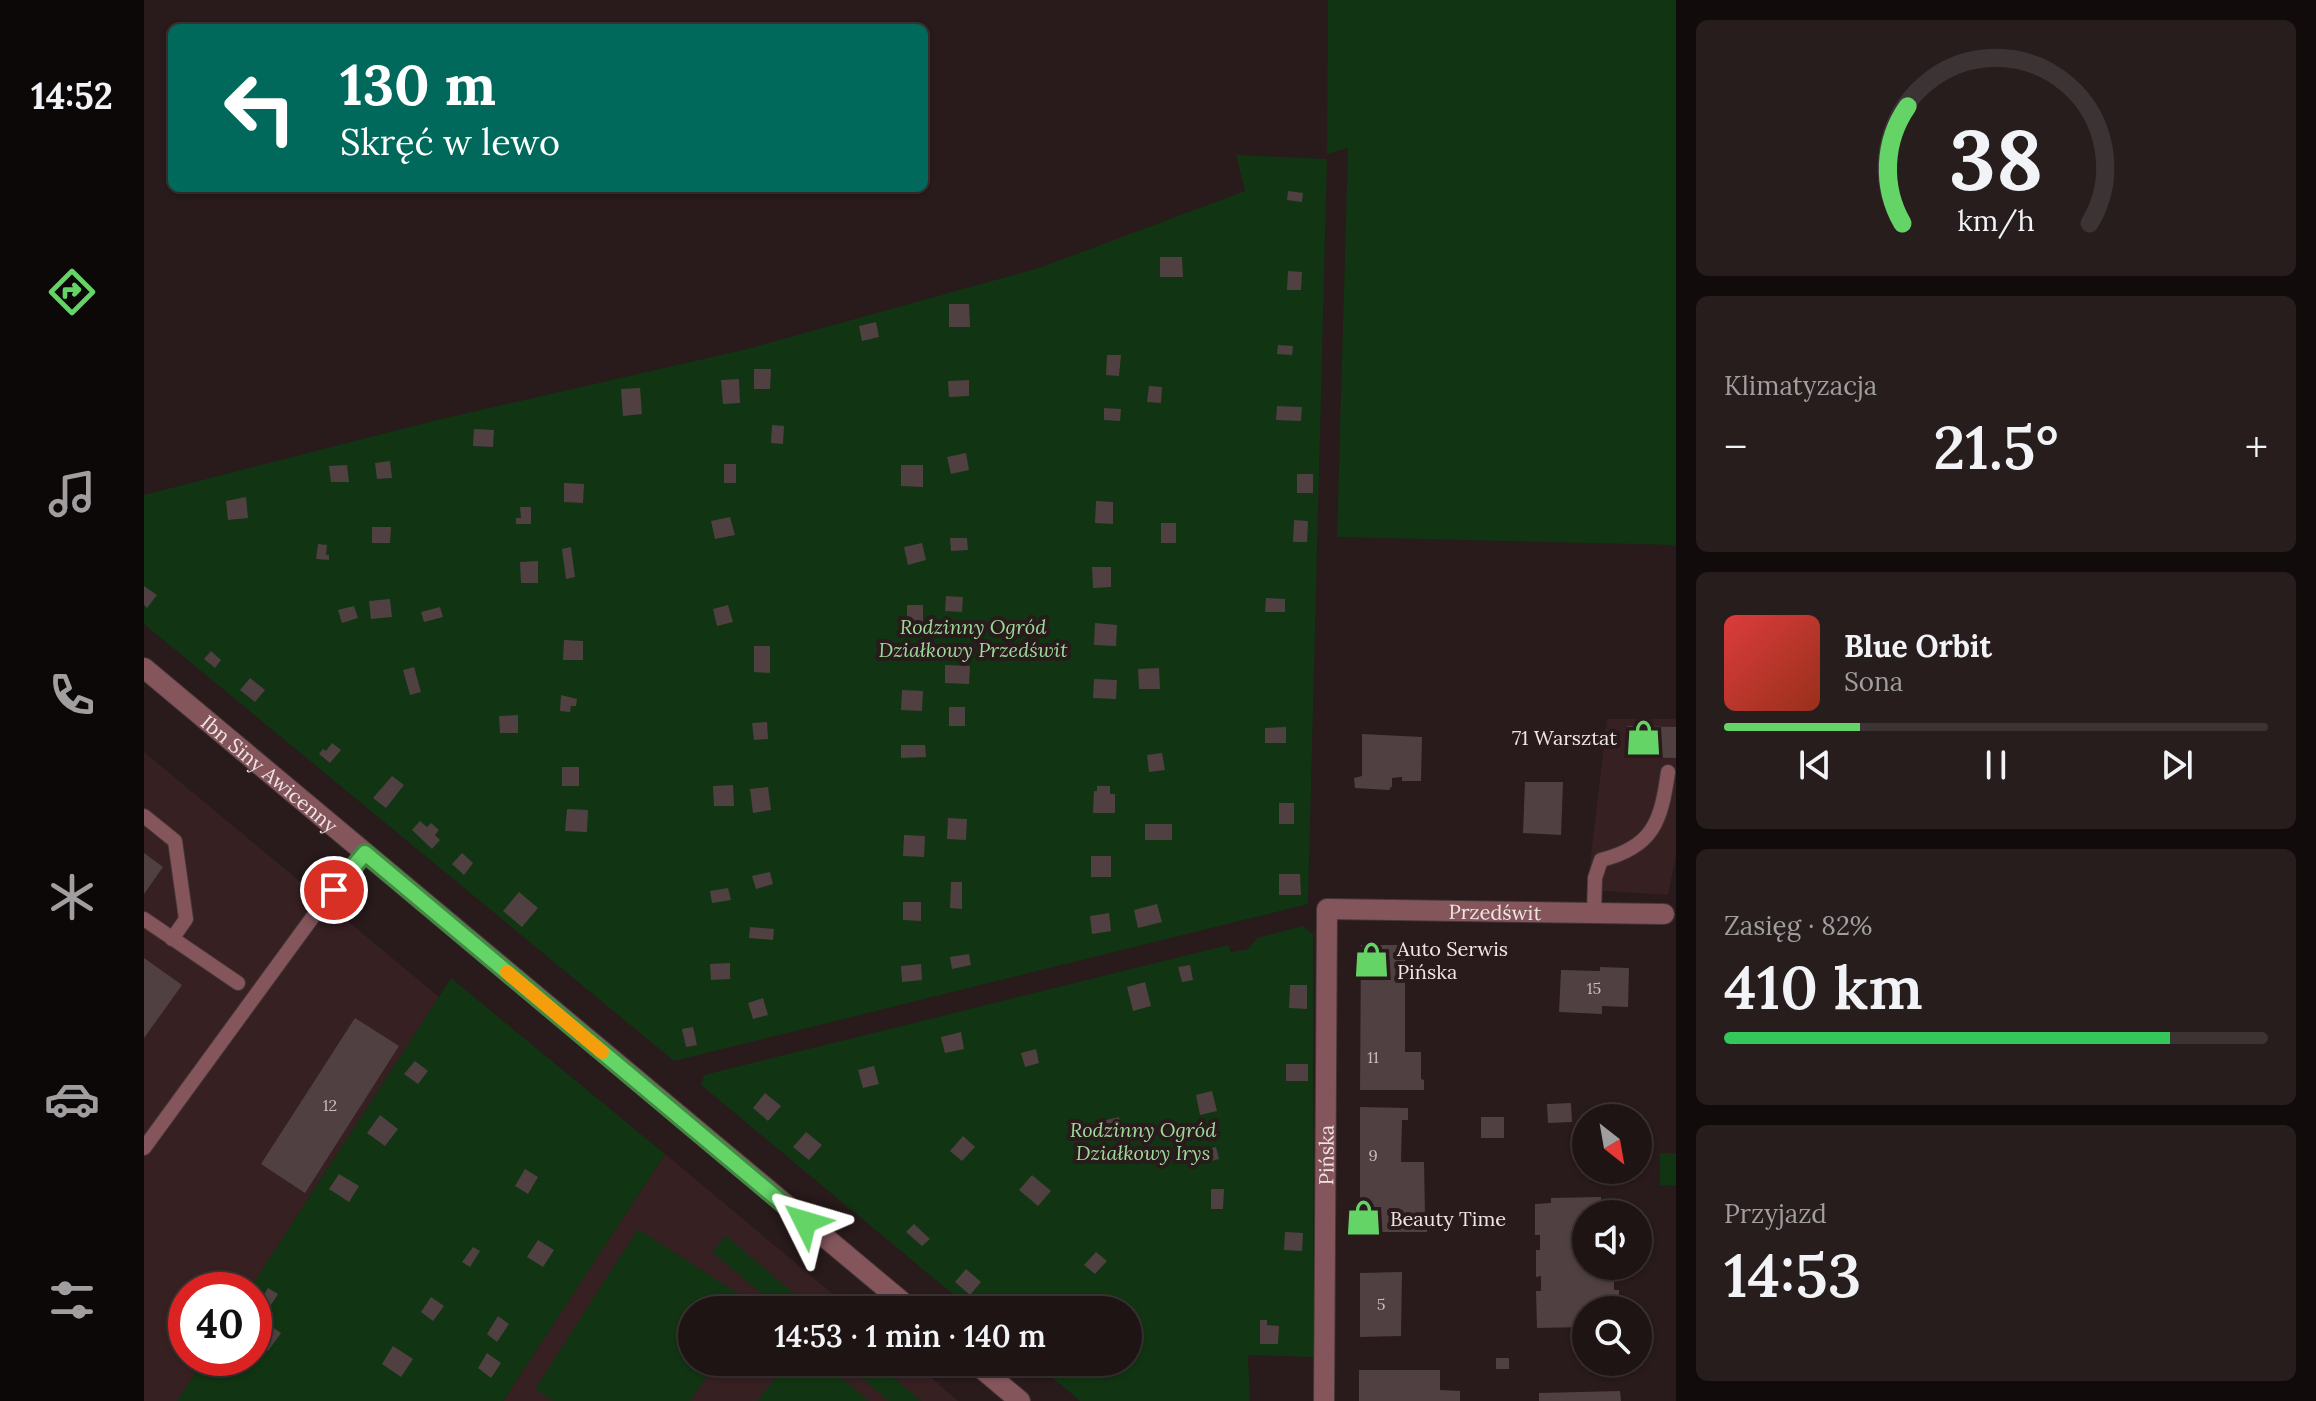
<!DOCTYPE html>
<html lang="pl">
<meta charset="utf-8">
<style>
:root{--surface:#1f1414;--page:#271d1d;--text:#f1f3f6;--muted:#a19ea0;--line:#3c3334;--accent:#65d467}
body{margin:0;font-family:Lora,serif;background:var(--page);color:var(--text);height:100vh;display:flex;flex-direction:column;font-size:30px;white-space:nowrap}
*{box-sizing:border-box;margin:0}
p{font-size:26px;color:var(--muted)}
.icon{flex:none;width:44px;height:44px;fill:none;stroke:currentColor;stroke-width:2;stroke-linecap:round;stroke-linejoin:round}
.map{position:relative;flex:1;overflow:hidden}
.details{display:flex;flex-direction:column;gap:20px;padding:20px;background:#110b0b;width:640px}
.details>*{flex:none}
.hud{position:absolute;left:24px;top:24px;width:760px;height:168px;border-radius:12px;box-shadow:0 2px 6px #0004,0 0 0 2px var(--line);background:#00695c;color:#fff;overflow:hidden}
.needle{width:52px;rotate:149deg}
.fabs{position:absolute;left:1428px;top:1104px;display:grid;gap:16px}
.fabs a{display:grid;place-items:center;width:80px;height:80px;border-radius:50%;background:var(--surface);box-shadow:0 2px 6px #0004,0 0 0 2px var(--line);font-size:40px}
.speed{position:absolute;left:24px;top:1272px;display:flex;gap:16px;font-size:40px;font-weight:700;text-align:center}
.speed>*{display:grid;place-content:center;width:104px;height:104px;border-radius:50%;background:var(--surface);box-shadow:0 2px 6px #0004,0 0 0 2px var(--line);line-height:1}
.speed .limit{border:12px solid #d22;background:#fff;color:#111}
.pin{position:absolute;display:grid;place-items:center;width:68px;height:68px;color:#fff;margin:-34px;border:4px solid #fff;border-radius:50%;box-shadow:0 2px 8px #0007}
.me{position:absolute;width:88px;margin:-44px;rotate:310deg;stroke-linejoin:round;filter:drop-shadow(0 0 6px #0008)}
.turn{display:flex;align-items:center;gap:28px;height:168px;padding:0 40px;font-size:36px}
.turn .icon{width:104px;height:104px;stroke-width:2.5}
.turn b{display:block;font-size:56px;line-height:68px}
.big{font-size:60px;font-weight:600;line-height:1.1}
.details .tile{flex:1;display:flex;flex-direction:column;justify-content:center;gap:12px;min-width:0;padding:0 28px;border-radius:12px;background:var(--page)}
.details .dial{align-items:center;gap:0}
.dial svg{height:208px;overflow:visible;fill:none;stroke:var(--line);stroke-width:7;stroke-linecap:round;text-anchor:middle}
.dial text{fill:var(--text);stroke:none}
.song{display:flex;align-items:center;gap:24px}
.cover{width:96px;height:96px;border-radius:12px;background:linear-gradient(135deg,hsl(0 70% 55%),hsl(10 70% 35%))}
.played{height:8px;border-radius:4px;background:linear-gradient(90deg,var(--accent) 25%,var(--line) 25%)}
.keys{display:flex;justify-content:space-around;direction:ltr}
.heat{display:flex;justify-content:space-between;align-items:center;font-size:44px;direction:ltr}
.charge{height:12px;border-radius:6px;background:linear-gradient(90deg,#34c759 82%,var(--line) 0)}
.trip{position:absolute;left:534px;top:1296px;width:464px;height:80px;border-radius:40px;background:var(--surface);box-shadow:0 2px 6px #0004,0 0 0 2px var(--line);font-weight:600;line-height:80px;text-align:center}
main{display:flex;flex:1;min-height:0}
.dock{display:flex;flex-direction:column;width:144px;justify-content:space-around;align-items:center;background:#0c0808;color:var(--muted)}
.dock .icon{width:56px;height:56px}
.dock .active{color:var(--accent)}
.dock b{font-size:36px;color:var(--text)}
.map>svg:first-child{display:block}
.built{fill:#362022}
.green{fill:#113412}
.building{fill:#514041}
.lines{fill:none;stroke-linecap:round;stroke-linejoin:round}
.service-casing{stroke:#453637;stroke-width:16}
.minor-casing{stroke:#453637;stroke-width:22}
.tertiary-casing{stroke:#453637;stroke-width:22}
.service{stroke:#84565c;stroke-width:14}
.minor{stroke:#84565c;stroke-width:20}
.tertiary{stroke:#84565c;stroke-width:20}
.route-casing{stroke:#428a43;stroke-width:20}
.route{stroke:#65d467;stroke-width:14}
.slow{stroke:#f59e0b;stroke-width:14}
.labels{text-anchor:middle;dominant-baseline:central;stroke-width:8;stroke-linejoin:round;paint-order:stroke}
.number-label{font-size:16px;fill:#c8bcbc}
.park-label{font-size:20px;font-style:italic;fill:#9dda9b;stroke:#291a1b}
.poi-label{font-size:20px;fill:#f0e5e5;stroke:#291a1b;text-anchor:start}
.street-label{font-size:20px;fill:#f0e5e5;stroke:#291a1b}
</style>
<main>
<nav class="dock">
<b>14:52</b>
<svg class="icon active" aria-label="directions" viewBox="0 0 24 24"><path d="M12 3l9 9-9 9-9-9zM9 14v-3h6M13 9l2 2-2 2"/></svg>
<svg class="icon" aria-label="music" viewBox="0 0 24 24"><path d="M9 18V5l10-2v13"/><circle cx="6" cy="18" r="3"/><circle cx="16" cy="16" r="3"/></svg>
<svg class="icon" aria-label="phone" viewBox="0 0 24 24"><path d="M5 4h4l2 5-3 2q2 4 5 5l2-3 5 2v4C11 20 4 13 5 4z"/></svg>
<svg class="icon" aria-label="climate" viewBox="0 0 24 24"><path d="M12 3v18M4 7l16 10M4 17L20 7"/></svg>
<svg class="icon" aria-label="car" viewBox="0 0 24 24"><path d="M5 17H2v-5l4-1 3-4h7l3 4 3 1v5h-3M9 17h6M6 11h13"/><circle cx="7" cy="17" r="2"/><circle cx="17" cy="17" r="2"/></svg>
<svg class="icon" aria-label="filters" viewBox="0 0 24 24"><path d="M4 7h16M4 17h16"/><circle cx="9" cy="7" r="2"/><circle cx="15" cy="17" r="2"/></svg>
</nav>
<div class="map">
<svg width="1532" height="1401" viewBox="0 0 1532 1401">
<rect width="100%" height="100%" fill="#291a1b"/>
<path class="built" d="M1463,719H1532V855L1524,895L1443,890Z
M0,752L295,997L105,1290H42V1358H61L33,1401H0Z
M521,1154L708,1310H548V1362H769L814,1401H359Z"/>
<path class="green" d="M1184,0H1532V545L1193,537L1204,148L1183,154Z
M1092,155L1183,159L1164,904L530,1061L0,624V495L289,421L603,349L895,268L1101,191Z
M1159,926L1169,934V1357L1104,1355L1106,1401H936L890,1362H984V1310H828L557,1085L560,1075L1084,945L1087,952L1104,949L1113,938Z
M307,978L521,1154L359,1401H33L61,1358H110V1290H105Z
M1516,1153H1532V1185H1516Z
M494,1229L610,1304L606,1310H548V1362H572L546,1401H409L391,1389Z
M582,1236L670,1310H637L568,1252Z
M645,1362H678L725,1401H613Z
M699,1362H731L777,1401H745Z"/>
<path class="building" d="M1144,191L1159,193L1158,202L1143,200Z
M1016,257H1038L1039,277H1016Z
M1144,271L1158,272L1157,290H1143Z
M805,304H825L826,327H805Z
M732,322L735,337L718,341L715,326Z
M1134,345L1149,346L1148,355L1133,354Z
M963,355H977L975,376L962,375Z
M610,369H627L626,389H610Z
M595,379L596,403L579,404L577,380Z
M825,380V396L805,397L804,381Z
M1005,386L1018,387L1017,403L1003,402Z
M496,388L498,414L479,416L477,389Z
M1133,406L1158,407L1157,421L1132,420Z
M960,408L977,409L976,421L960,420Z
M628,425L640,426L639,444L627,443Z
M330,429L350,430L349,447L329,446Z
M822,453L825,470L807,474L803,457Z
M246,461L248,478L233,479L231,463Z
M580,464H592V483H580Z
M203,465L205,482H187L185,466Z
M757,465H779V487L757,486Z
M1153,474H1169V493H1153Z
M420,483L440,484L439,503L420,502Z
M102,497L104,518L84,520L82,501Z
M952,501L969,502V524L951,523Z
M376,507H387V524H372V518H377Z
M586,517L591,535L571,539L567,521Z
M1150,520L1164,521L1163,542H1149Z
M1017,523H1032V543H1017Z
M228,527H247L246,543H228Z
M806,538H823L824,550L807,551Z
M778,543L782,560L764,565L760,547Z
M174,544L183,545L182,555H185V560L172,559Z
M427,547L431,577L422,579L418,549Z
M394,561V583H377L376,562Z
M948,567H967V587L949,588Z
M0,586L13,595L3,608L0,605Z
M802,596L819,597L818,612L801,611Z
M1122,598L1141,599V612H1121Z
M246,599L248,617L227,619L225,601Z
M584,605L589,622L573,626L569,609Z
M763,605H779V624H763Z
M210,606L214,618L198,623L194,610Z
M296,607L299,617L280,622L277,612Z
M951,623L973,625L972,646L950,645Z
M420,640L439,641V660H419Z
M610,646H626V673L610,672Z
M67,651L77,660L71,668L60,659Z
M801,665L826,666L825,684L801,683Z
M270,667L277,692L266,695L259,670Z
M1015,668L1016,689H995L994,669Z
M106,678L121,690L111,702L96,690Z
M950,679L973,680L972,699L949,698Z
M758,690L779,691L778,711L757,710Z
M417,695L433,699L432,706H427L426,712L416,711Z
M805,707H821V726H805Z
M374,715V733H356L355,716Z
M623,722L624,739L610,740L608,723Z
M1483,726L1532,727V758L1482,757Z
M1142,727V743H1121V728Z
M1218,734L1278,737L1277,781H1258V777L1248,778V786L1245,790L1211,788L1210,778L1218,776Z
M188,743L197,750L186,763L175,754L179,749L182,751Z
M757,745H781L782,757L757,758Z
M1018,753L1021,770L1005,772L1003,755Z
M418,767H435V786H418Z
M248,776L260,785L242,808L229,798Z
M1381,782H1419L1417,835L1379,833Z
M589,785L590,806H570L569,786Z
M953,786H966V794H971V813H949L950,791H953Z
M624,787L627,810L609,813L606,789Z
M1135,803H1150V824H1135Z
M423,809L444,810L443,832L421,831Z
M804,818L823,819L822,840L803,839Z
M276,821L283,827L287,823L295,830L291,835L296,840L288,849L268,830Z
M1001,824H1028V840H1001Z
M760,835L781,836L780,857L759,856Z
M0,853L19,867L0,894Z
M318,853L329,863L320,875L308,864Z
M947,856H967V877H947Z
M626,872L629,884L612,889L608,876Z
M1135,874H1156L1157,895H1135Z
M807,882H818V909L806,908Z
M584,888L587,900L568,903L566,891Z
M375,892L394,908L378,927L359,911Z
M759,902H777V921L759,920Z
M1013,904L1018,922L994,928L990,910Z
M965,913L967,931L948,934L946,916Z
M606,927L630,929L629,940L605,938Z
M1217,945H1261V1052H1277V1079L1280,1080V1090H1216Z
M825,954L827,965L808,969L806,957Z
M0,958L38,985L0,1038Z
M586,963V979L567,980L566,964Z
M777,964L778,980L758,982L757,966Z
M1046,965L1049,980L1038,982L1034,967Z
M1456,967L1485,968L1484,1007L1458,1006V1014L1415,1012L1417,970L1456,971Z
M1001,982L1007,1006L989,1011L983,987Z
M1146,985H1163V1009L1145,1008Z
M619,998L624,1015L609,1019L604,1003Z
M211,1018L255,1046L161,1193L117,1164Z
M549,1027L553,1045L542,1047L538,1029Z
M817,1032L820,1049L801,1053L797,1037Z
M892,1049L895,1063L881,1067L877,1053Z
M271,1061L284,1071L274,1084L260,1074Z
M1142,1064H1164V1081H1142Z
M730,1066L735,1084L719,1088L714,1070Z
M1068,1091L1073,1111L1056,1115L1052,1095Z
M621,1093L637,1106L624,1121L609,1108Z
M1427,1103L1428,1122L1404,1123L1403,1104Z
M1216,1107L1264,1108V1120H1258L1257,1162H1280L1281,1215H1283V1232H1216Z
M236,1115L254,1129L241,1146L223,1133Z
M975,1117L979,1135L962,1139L958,1121Z
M1337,1117H1360V1138H1337Z
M662,1132L678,1145L665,1160L649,1147Z
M819,1136L831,1147L818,1161L806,1151Z
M1072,1147L1075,1159L1059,1163L1056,1151Z
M381,1169L394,1177L384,1194L371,1186Z
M195,1174L215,1186L205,1202L185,1189Z
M888,1175L907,1191L894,1206L875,1190Z
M1067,1189H1080L1079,1209H1067Z
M1457,1197V1203L1473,1202V1214H1442V1266H1474V1276H1470V1290H1475V1310H1442V1327L1393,1328L1392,1291H1397V1276L1392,1277V1250H1396V1235H1391V1204L1407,1203V1198Z
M770,1224L786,1239L778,1246L762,1232Z
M1141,1232L1159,1233L1158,1251L1140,1250Z
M394,1240L410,1250L399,1267L383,1257Z
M329,1247L336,1251L326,1267L318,1262Z
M952,1252L963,1261L951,1274L940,1265Z
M822,1269L837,1282L826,1295L811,1282Z
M1258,1272L1257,1336L1216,1337V1273Z
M124,1288L134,1294L123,1311L113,1306Z
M287,1297L300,1306L289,1321L277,1312Z
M354,1316L365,1324L353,1342L343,1334Z
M1116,1320H1123V1325L1135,1326L1134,1344H1116Z
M124,1324L137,1333L124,1351L112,1342Z
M249,1346L269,1359L257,1377L238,1364Z
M343,1353L357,1363L347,1378L334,1368Z
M1352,1358H1365V1369H1352Z
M924,1362H945L931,1378L919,1368Z
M1215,1370H1296V1390L1316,1391V1401H1215Z
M1476,1391L1477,1401H1395V1393Z"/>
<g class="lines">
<defs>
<path id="service" d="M0,816L31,841L42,919L28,939
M1450,914L1451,878L1457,860C1509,847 1517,822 1524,772
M0,919L94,983
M0,1148L179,903L221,853"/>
<g id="minor">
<path id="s1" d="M1180,1401L1183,909L1520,914"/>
</g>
<g id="tertiary">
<path id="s2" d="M0,668L768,1310"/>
<path d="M830,1362L876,1401"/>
</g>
</defs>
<use href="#service" class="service-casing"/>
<use href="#minor" class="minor-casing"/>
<use href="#tertiary" class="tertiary-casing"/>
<use href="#service" class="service"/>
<use href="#minor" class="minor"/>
<use href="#tertiary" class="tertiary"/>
</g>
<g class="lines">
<defs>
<path id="route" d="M190,890L221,853L661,1222"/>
</defs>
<use href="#route" class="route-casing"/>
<use href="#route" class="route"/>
<path class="slow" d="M363,972L458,1052"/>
</g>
<defs>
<symbol id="shop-bare" viewBox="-9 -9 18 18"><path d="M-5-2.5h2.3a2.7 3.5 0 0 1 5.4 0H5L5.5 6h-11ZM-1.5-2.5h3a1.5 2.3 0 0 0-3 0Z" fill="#65d467" stroke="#291a1b" stroke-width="2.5" paint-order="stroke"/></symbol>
</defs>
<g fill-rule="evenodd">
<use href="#shop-bare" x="1474" y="712" width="51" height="51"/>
<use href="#shop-bare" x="1202" y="934" width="51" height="51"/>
<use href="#shop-bare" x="1194" y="1192" width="51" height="51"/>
</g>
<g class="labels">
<g class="number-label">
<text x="1450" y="988">15</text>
<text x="1229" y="1057">11</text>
<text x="186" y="1105">12</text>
<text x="1229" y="1155">9</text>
<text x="1237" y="1304">5</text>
</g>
<g class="park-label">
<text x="829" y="626">Rodzinny Ogród<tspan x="829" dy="23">Działkowy Przedświt</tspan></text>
<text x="999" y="1129">Rodzinny Ogród<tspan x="999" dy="23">Działkowy Irys</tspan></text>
</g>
<g class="poi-label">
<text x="1473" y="737" text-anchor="end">71 Warsztat</text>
<text x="1253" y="948">Auto Serwis<tspan x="1253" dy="23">Pińska</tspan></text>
<text x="1246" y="1218">Beauty Time</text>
</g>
<g class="street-label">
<text stroke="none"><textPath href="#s2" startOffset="164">Ibn Siny Awicenny</textPath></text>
<text stroke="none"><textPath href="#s1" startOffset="660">Przedświt</textPath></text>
<text stroke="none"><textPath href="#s1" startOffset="246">Pińska</textPath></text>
</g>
</g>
</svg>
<div class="fabs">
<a><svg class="needle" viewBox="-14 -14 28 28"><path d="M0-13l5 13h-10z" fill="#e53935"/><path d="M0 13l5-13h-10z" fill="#a19ea0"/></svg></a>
<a><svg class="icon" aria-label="sound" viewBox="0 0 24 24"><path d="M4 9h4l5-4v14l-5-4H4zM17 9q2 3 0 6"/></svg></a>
<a><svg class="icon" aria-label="search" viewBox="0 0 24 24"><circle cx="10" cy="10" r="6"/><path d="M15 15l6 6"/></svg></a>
</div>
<div class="speed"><div class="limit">40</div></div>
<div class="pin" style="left:190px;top:890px;background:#d93025"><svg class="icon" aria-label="arrive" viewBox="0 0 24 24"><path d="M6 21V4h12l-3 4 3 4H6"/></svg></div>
<svg class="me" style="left:661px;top:1222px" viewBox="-20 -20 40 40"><path d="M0-17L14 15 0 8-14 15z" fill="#65d467" stroke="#fff" stroke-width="4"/></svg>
<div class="trip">14:53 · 1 min · 140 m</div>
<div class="hud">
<div class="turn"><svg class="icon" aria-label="left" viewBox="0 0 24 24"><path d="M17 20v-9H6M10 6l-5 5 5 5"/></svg><div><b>130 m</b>Skręć w lewo</div></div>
</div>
</div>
<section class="details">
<div class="tile dial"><svg viewBox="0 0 100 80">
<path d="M14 69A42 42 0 1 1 86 69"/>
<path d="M14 69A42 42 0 0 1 16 24" stroke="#65d467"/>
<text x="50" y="56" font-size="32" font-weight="700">38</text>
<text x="50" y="72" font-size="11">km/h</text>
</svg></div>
<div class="tile"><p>Klimatyzacja</p>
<div class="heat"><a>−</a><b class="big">21.5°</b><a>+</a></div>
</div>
<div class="tile">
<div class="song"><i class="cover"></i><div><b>Blue Orbit</b><p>Sona</p></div></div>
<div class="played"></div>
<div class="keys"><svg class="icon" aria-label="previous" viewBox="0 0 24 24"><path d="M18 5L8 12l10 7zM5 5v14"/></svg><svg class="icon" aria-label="pause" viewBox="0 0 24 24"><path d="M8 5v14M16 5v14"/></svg><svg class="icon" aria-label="next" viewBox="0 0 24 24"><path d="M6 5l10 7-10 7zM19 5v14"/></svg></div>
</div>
<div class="tile"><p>Zasięg · 82%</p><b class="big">410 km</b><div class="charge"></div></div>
<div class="tile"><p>Przyjazd</p><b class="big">14:53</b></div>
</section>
</main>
